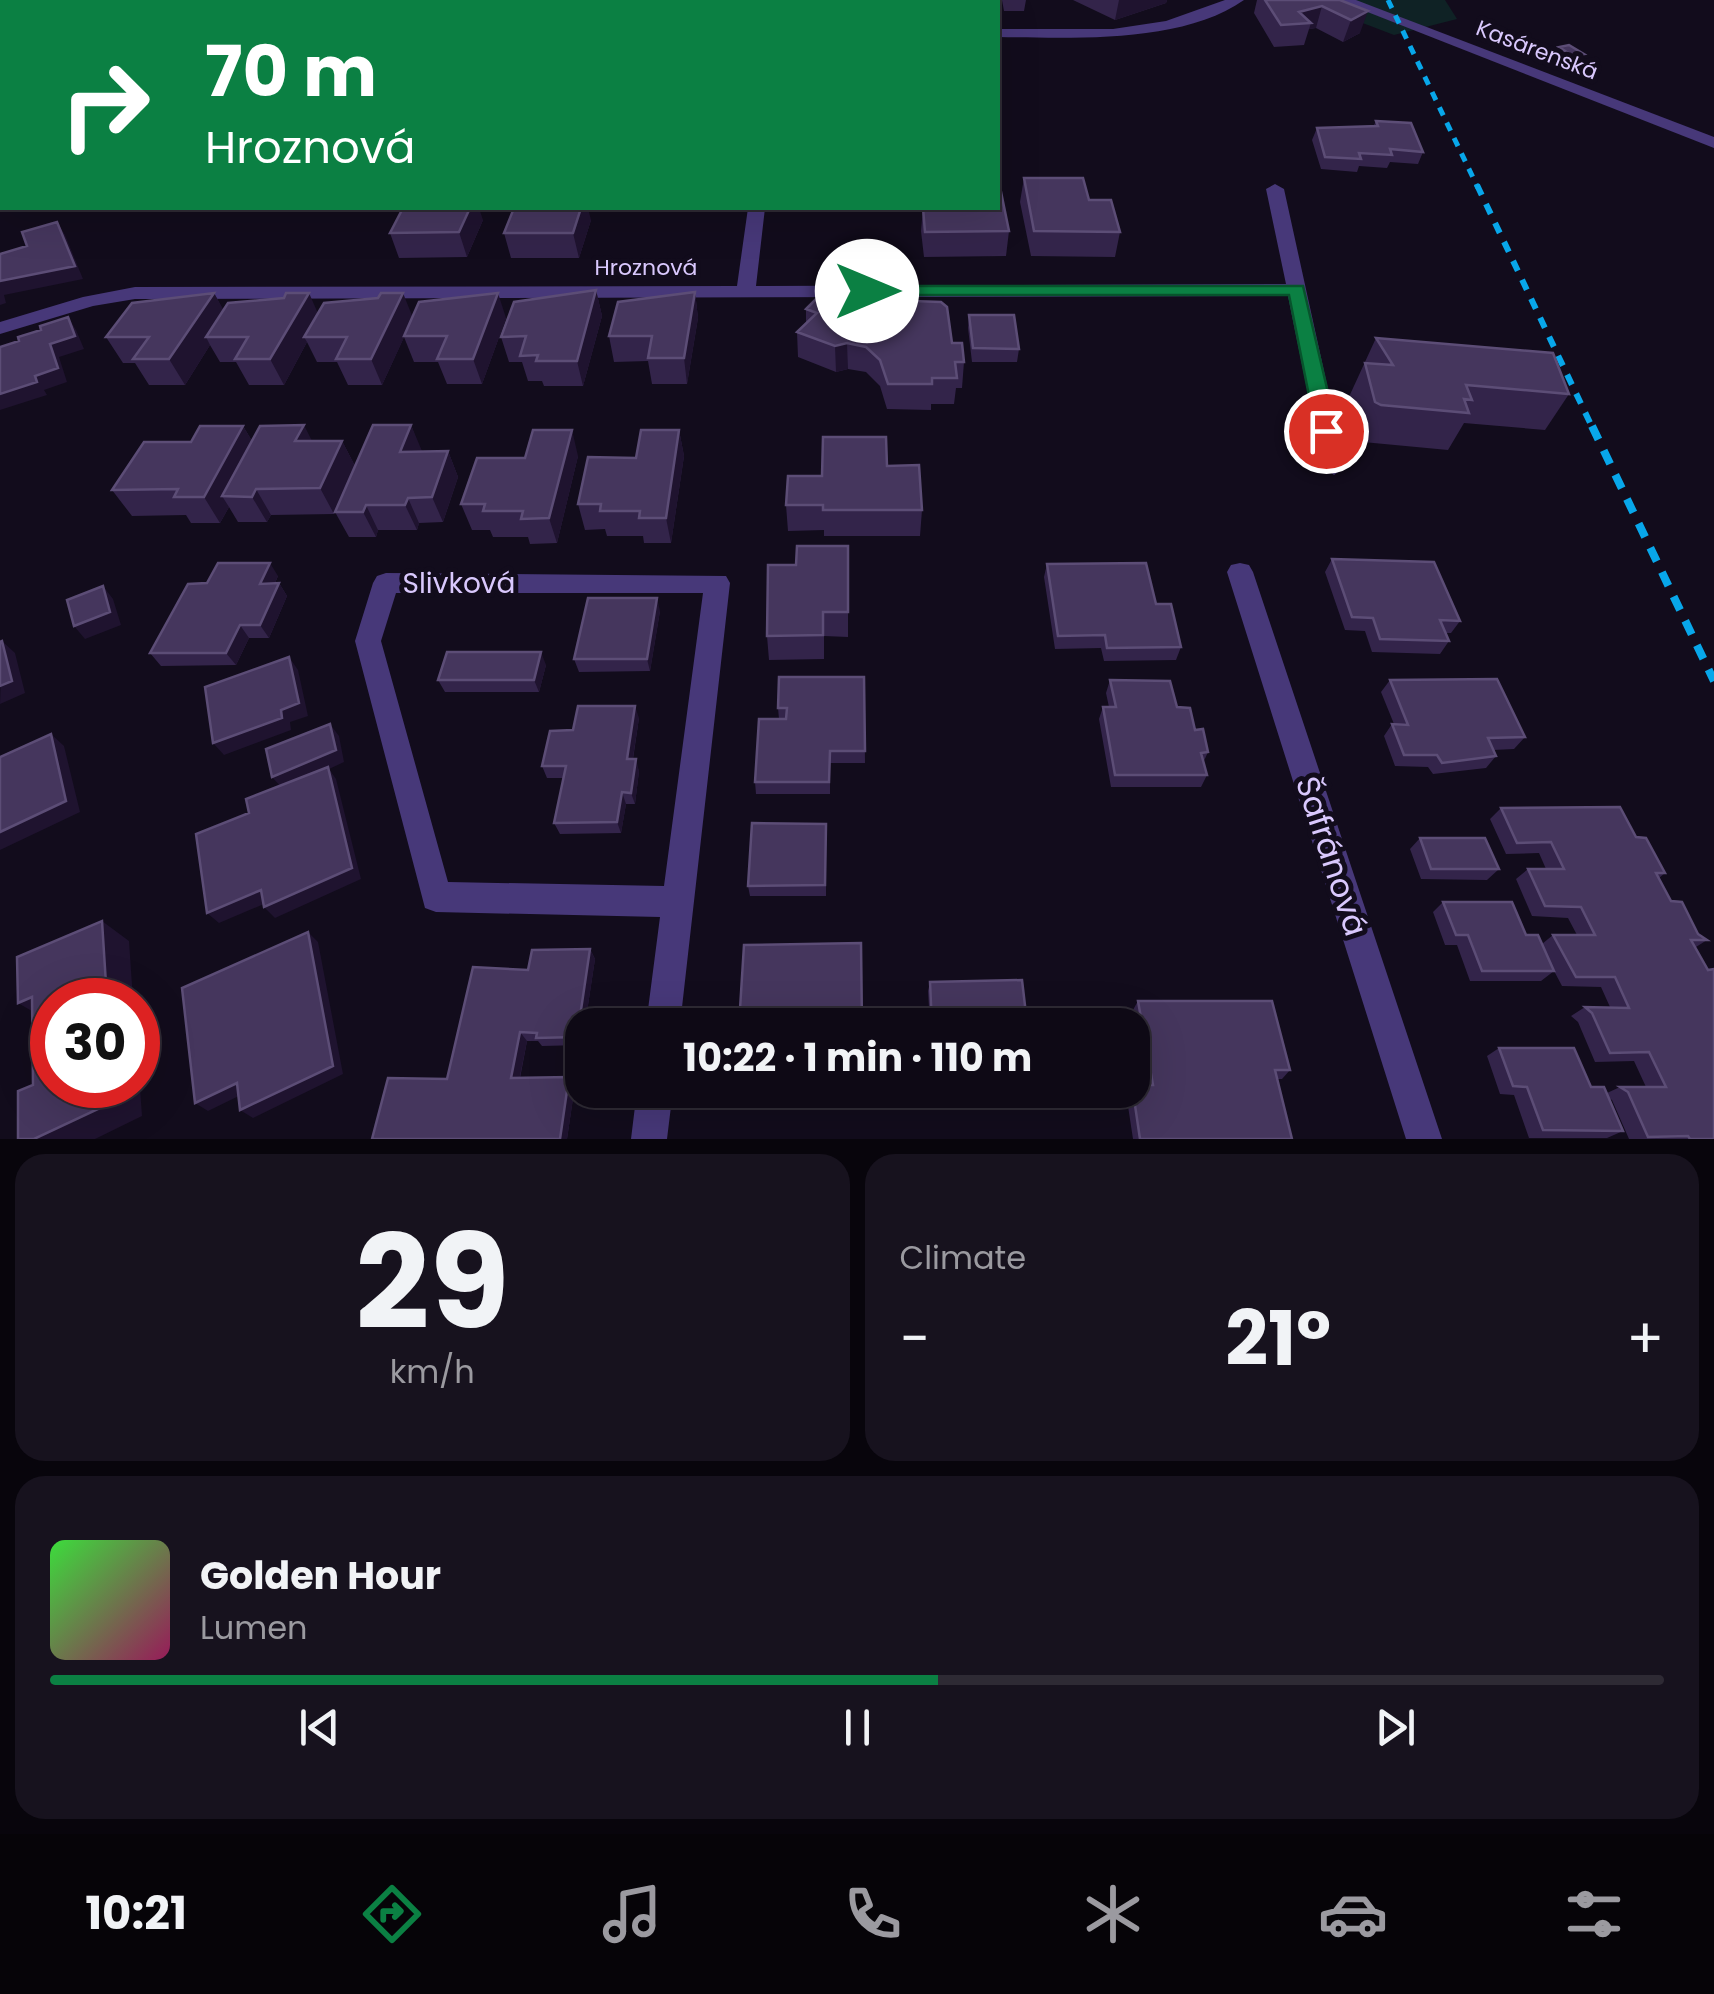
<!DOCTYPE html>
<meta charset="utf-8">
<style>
:root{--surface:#0e0915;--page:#17121e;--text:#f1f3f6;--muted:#9b9aa0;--line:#2e2a34;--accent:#0b8043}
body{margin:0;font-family:Poppins,sans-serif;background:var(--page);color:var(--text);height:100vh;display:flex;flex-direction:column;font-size:38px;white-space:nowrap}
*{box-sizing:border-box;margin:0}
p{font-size:32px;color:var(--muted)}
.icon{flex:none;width:55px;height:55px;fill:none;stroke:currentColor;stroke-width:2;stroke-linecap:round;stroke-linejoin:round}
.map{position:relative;height:1139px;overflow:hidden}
.drawer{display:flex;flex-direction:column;gap:15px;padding:15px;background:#08050c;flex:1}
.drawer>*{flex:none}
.top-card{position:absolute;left:0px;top:0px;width:1000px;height:210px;box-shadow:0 10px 40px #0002,0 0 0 2px var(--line);background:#0b8043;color:#fff;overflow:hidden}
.speed{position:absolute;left:30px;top:978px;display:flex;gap:20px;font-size:50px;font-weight:700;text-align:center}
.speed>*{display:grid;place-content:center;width:130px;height:130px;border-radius:50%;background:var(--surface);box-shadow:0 10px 40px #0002,0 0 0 2px var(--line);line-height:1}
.speed .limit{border:15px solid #d22;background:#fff;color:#111}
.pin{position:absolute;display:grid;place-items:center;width:85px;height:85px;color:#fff;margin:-42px;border:5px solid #fff;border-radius:50%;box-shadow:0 2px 10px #0007}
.me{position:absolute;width:110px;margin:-55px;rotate:90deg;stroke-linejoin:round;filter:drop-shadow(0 0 8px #0008)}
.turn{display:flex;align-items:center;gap:35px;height:210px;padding:0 40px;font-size:45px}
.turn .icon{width:130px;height:130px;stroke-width:2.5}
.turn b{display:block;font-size:70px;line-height:85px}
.big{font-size:75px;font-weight:700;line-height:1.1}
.drawer .card{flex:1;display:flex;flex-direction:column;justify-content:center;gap:15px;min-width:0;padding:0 35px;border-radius:30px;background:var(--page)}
.drawer .dial{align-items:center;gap:0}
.dial b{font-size:130px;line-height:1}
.song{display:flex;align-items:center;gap:30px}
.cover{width:120px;height:120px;border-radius:15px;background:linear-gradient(135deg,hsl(120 70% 55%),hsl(330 70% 35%))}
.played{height:10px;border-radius:5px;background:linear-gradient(90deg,var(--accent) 55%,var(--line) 55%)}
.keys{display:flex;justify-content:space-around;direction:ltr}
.heat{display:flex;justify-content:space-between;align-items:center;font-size:55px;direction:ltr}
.drawer .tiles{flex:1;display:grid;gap:15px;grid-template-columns:1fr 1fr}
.card:last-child{grid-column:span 2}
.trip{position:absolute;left:565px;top:1008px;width:585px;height:100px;border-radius:30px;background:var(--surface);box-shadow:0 10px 40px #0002,0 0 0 2px var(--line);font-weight:700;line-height:100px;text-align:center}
.tab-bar{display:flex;height:160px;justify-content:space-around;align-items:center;background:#060408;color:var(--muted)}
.tab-bar .icon{width:70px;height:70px}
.tab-bar .active{color:var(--accent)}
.tab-bar b{font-size:45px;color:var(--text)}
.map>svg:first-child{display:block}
.green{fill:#0f2225}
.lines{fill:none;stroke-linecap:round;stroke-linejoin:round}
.service{fill:#473879;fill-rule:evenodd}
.minor{fill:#473879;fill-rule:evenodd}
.rail-far2{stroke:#08a7ea;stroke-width:5;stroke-dasharray:9 8;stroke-linecap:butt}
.rail-far1{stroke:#08a7ea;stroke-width:6;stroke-dasharray:11 10;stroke-linecap:butt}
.rail{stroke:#08a7ea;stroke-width:8;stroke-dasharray:15 12;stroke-linecap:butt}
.wall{fill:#33244a}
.shaded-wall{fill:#1f132f}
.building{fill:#45365d;stroke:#5c4d76;stroke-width:2.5}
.route{fill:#0b8043;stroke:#07532c;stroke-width:2.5}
.labels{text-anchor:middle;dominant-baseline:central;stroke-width:10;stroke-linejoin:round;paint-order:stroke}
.far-street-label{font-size:22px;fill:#d9c8fd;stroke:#120c1c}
.street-label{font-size:28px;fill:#d9c8fd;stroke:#120c1c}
.near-street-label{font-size:32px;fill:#d9c8fd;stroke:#120c1c}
</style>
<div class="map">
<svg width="1714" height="1139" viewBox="0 0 1714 1139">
<rect width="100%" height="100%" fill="#120c1c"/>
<path class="green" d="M1339,0H1445L1457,19L1394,35L1347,17Z"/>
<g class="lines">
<path class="service" d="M1337,0H1356L1714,137V148Z"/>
<path class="minor" d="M484,0H507L509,2H486Z
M773,0H787V2H774Z
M982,0H996L997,2H984Z
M1225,0H1244C1182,44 1070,38 998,37V29H1113L1166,21Z
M1275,184L1284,189L1345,467L1334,475L1323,467L1288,296L135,299L93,306L0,334V322L83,297L135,287L737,286L748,208H765L756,286L1286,284L1266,189Z
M1240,563L1249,565L1253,572L1442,1139H1406L1227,572L1231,565Z
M386,573L726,576L730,583L680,1025H646L660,917L436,912L425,908L355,641L373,583L377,576ZM396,593H703L664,886L448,882L381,641Z
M637,1090H673L667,1139H631Z"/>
<path class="rail-far2" d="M1388,0L1478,188"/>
<path class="rail-far1" d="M1477,185L1593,429"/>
<path class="rail" d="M1592,426L1714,681"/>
</g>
<path class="wall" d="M329,0H402L396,2H330Z
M675,0H743V2H675Z
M805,0H877V2H805Z
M896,0H969V2H896Z
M1002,0H1026L1024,11H1004Z
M1073,0H1167L1166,3L1115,20Z
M1257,0H1340L1360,33L1343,42L1316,28L1309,29L1304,45L1274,47L1254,13Z
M1559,47L1584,54L1578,66L1568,67L1553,58Z
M1376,121L1423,152L1418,164L1390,162L1387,168L1359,166L1357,172L1321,169L1312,140L1317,128L1373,127Z
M1024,178L1089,200L1120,232L1115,257L1031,256L1020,202Z
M923,208H998L1009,231L1006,256L924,257L921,231Z
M483,220L467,257L399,258L390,233Z
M591,220L579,258H511L504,233Z
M596,290L602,316L583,386H544L542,381H528L522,362H509L501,337Z
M695,292L698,318L687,384H652L648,361L614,362L609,336Z
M214,293L223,310L413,317L506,318L482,384H447L438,362H414L404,337L382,385H348L337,362H317L307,342L284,385H249L236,362H220L210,345L185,385H149L135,363H123L106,337Z
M866,308L952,343L964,362L962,388H956L954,404H931V410L887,409L880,386L866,372L848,369L836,372L798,357L797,332L806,323V309Z
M969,315L1019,349L1017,362H972L968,328Z
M1376,338L1569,394L1545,430L1464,423L1448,450L1363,442L1358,439L1348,399Z
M411,425L421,452L448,451L458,477L443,522L419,523L417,530H378L376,537H349L335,512Z
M243,426L252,441H342L355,466L334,514L271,515L267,522H238L229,507L220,523H191L186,515L132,516L112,490L191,442Z
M679,430L684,456L671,543H644L643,536H607L605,529L585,530L578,504L636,458Z
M578,456L557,543L530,544L528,537H493L490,530H472L461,504Z
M887,466L922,510L920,536H824V530L788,531L786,505L822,476Z
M848,546V637L824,636V659L769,660L767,636L796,565Z
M1332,559L1460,621L1451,633H1446L1449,641L1440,654L1372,652L1365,631L1345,630L1325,572Z
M1047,564L1156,604L1181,647L1176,660L1104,661L1101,648L1055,649L1044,577Z
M278,576L275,583H279L287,596L269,638H249L236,665L161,666L150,653L207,583Z
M660,611L650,671L579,672L574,659Z
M546,665L539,692H445L438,680Z
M864,677L865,763H830V794H756L755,782L779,719L778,708Z
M1110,680L1177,707L1195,730L1208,752L1203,763L1207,775L1201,787H1111L1099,719L1103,707H1109L1106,693Z
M1390,680L1525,737L1514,749L1493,750L1496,756L1486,768L1433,774L1428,767L1395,766L1384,736L1392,724H1394L1381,692Z
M639,718L633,759L639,771L635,804H626L621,833L560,834L554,823L563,778H547L542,766L573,730Z
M1501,808L1636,837L1665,873L1659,878L1671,901L1698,934L1707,940L1696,947L1714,1139H1629L1612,1100L1608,1097L1623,1131L1607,1138H1529L1514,1095L1500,1094L1487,1056L1499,1048L1607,1093L1620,1087H1646L1634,1061L1595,1062L1578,1022L1571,1016L1585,1007H1610L1601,987L1562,986L1553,969L1554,971L1541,981H1470L1457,945H1445L1433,912L1443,902L1526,935L1542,944L1553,935H1577L1568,918L1532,916L1516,879L1528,869H1546L1539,853L1506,854L1490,819Z
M826,824V896H750L748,886Z
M1420,838L1499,869L1487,880L1421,879L1410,849Z
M590,949L595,959L585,1025H582V1045L542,1046L538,1041H527L520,1078L569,1077L575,1085L567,1139H372L447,1079L528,970Z
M930,982L1026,1014L1023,1023L930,1025L928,991Z
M1138,1001L1290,1070L1282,1079H1277L1292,1139H1133L1126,1093L1129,1090L1146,1085L1133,1010Z"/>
<path class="shaded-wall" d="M99,0H120L108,2H100Z
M373,0H402L396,2H367Z
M1119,0H1167L1166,3L1115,20Z
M1322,6L1316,28L1309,29L1311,23L1299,12Z
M1368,11L1360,33L1343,42L1351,20Z
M1584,54L1578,66L1568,67L1573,56Z
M0,83H2V109H0Z
M470,208H479L483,220L467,257L459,232Z
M581,208H588L591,220L579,258L573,233Z
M57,222L65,235L83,279L4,295L6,303L0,305V281Z
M596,290L602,316L583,386L577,361Z
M695,292L698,318L687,384L684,358Z
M214,293L228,318L206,337L210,345L185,385L169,359Z
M309,293L320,318L304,337L307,342L284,385L270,359Z
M403,293L413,318L382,385L371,359Z
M498,293L506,318L482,384L473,359Z
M68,317L76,330L84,349L59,357L67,382L44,390L47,395L0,410V394L35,376L50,344Z
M847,343L848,369L836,372L835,346Z
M304,425L317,451L295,441Z
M411,425L422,451L412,477L400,452Z
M243,426L258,451L222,496L229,507L220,523L204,497Z
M572,430L578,456L557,543L549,518Z
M679,430L684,456L671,543L666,518Z
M342,441L355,466L334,514L320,488Z
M448,451L458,477L443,522L432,497Z
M256,489L271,515L267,522L252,497Z
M408,498L419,523L417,530L405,505Z
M366,505L378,530L376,537L363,512Z
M270,563L278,576L269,596L260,584Z
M279,583L287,596L269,638L260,625Z
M103,586L113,599L121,625L85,639L74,626Z
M657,598L660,611L650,671L647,659Z
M240,625L249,638L236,665L226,653Z
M2,641L15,653L25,693L0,704Z
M541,652L546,665L539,692L534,680Z
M289,657L298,670L308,716L290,722L291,730L224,755L213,743L281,710Z
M635,706L639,718L631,770L627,759Z
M330,724L339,736L344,762L329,769L336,779L361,879L275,918L264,907L282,788L272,777Z
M51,734L64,746L80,812L0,850V832Z
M636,759L639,771L635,804L631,793Z
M622,792L626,804L621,833L617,822Z
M261,890L271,901L219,923L207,913Z
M102,921L129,941L133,1000H107Z
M308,932L318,942L343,1074L253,1118L240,1110Z
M590,949L595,959L585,1025H582V1045L577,1037Z
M32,997L49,1021L18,1003Z
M520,1032L527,1041L518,1086L511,1078Z
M138,1060L142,1116L95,1139H34L112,1085H138Z
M569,1077L575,1085L567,1139H560Z
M237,1083L249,1091L208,1111L195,1103Z"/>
<path class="building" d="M125,0H139L148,2H119Z
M342,0H373L367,2H352Z
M1265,0H1340L1368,11L1351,20L1322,6L1299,12L1311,23L1281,25Z
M0,45H2V83H0Z
M1569,45L1584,54L1573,56L1559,47Z
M1376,121L1411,123L1423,152L1390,149L1392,155L1359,153L1361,159L1325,157L1317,128L1378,126Z
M1024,178H1083L1089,200H1111L1120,232L1034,231Z
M998,182H999L1009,231L925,232L923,208H998Z
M403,208H470L459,232L390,233Z
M514,208H581L573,233H504Z
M57,222L75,266L0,281V254L27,246L22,232Z
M596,290L577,361H536L538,355L520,356L526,336L501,337L514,302Z
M695,292L684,358H648L652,336H609L618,302Z
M214,293L169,359H133L149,337H106L132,303Z
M286,293H309L270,359H235L248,337H206L228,303L284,298Z
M381,293H403L371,359H336L347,337H304L324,303L378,298Z
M498,293L473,359H437L447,336H404L419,302Z
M822,293L866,308L884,300L941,302L947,307L952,343H962L964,362H955L957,378H932V384H888L880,360L866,347L847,343L835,346L797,332L817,313L806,309Z
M969,315H1014L1019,349L973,348Z
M68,317L75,336L50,344L58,368L35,376L37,382L0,394V347L19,341L18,337L41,330L40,326Z
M1376,338L1553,353L1569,394L1466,385L1472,400L1464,399L1469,413L1381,405L1375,402L1365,363L1393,365Z
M304,425L295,441H342L320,488L256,489L252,497L222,496L260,426Z
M373,425H411L400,452L448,451L432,497L408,498L405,505H366L363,512H335Z
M200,426H243L204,497H174L178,489L112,490L144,442H191Z
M533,430H572L549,518L521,519L523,511H483L485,504H461L477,458H525Z
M641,430H679L666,518H639L640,511H600L601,504H578L588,457L636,458Z
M823,437H886L887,466L919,465L922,510H823V505H786L788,476H822Z
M797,546H848V612H823V635L767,636L768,565H796Z
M1332,559L1434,562L1460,621L1440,620L1449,641L1380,639L1373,618L1352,617Z
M218,563H270L260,584L279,583L260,625H240L226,653H150L188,584L207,583Z
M1146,563L1156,604H1171L1181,647L1107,648L1105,635L1058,636L1047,564Z
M103,586L110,612L74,626L67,600Z
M588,598H657L647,659H574Z
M2,641L12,681L0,686V642Z
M447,652H541L534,680H438Z
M289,657L299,703L281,710L282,718L213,743L205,687Z
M779,677H864L865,751H830L829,782H755L759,719H786L787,708H778Z
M1497,679L1525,737L1488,738L1496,756L1442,763L1437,755H1404L1392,724L1408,725L1390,680Z
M1110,680L1170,681L1177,707L1190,708L1195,730L1203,729L1208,752L1201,753L1207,775H1115L1103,707H1116Z
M578,706H635L627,759H636L631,793L622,792L617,822L554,823L566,766H542L550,731L573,730Z
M330,724L336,750L272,777L266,749Z
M51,734L66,801L0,832V757Z
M328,767L352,868L264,907L261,890L207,913L196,834L249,813L246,799Z
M1620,807L1636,837L1646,838L1665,873H1656L1671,901L1682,902L1698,934L1707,940H1691L1708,970L1714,969V1139H1690L1688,1136L1648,1137L1628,1092L1620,1087H1666L1649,1052L1610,1053L1592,1013L1585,1007L1629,1008L1615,977H1576L1553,935H1595L1581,907L1545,906L1528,869H1564L1551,842L1517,843L1501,808Z
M752,823L826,824L825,885L748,886Z
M1420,838H1485L1499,869H1431Z
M1443,902H1512L1526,935H1538L1554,971H1482L1468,935H1456Z
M102,921L107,1000H52V1085H112L113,1102L34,1139H18V1091L33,1085L32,997L18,1003L17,957Z
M308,932L333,1066L240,1110L237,1083L195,1103L182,988Z
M861,943L862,1025H739L744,945Z
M590,949L577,1037L536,1038L537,1033L520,1032L511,1078L569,1077L560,1139H372L388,1078L447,1079L473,967L528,970L532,950Z
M1022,980L1026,1014L973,1015V1025H932L930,982Z
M1138,1001H1272L1290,1070H1275L1292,1139H1140L1132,1085H1153Z
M1499,1048H1574L1591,1087H1604L1623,1131L1543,1130L1527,1087L1513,1086Z"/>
<path class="route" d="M867,286H1303L1337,431L1326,438L1316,431L1289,295H861V287Z"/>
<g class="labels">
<g class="far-street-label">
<text transform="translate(1537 50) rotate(21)">Kasárenská</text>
<text x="646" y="267">Hroznová</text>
</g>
<g class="street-label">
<text x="459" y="583">Slivková</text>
</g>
<g class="near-street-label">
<text transform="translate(1332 856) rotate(72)">Šafránová</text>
</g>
</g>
</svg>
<div class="speed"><div class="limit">30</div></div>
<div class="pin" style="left:1326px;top:431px;background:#d93025"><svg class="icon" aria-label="arrive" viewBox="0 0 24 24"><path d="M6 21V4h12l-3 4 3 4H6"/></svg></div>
<svg class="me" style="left:867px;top:291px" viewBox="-20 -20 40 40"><circle r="19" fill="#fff"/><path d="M0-13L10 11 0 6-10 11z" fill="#0b8043"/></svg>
<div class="trip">10:22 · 1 min · 110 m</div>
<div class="top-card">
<div class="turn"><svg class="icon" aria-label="right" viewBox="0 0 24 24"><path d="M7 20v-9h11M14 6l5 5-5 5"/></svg><div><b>70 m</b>Hroznová</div></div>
</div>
</div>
<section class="drawer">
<div class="tiles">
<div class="card dial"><b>29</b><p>km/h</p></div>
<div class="card"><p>Climate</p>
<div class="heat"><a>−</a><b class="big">21°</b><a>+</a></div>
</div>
<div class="card">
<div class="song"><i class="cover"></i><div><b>Golden Hour</b><p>Lumen</p></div></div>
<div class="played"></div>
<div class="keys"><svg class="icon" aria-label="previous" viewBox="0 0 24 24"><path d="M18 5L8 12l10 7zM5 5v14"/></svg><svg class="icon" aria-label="pause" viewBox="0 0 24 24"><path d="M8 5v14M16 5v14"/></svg><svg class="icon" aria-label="next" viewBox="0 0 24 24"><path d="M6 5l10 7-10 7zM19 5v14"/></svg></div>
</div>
</div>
</section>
<nav class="tab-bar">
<b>10:21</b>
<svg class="icon active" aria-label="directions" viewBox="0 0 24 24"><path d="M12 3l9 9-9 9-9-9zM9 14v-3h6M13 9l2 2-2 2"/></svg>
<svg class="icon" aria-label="music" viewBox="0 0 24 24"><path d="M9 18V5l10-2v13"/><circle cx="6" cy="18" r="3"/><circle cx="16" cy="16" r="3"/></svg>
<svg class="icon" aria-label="phone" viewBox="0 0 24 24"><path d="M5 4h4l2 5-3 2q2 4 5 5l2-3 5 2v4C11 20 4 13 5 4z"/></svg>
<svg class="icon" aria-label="climate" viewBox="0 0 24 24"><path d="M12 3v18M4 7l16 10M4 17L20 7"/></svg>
<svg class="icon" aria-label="car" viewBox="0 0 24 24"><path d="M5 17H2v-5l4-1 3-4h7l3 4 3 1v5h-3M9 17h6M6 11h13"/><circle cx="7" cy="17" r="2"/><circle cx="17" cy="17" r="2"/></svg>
<svg class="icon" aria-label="filters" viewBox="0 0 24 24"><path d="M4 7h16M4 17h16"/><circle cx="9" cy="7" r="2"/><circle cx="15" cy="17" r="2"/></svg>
</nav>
